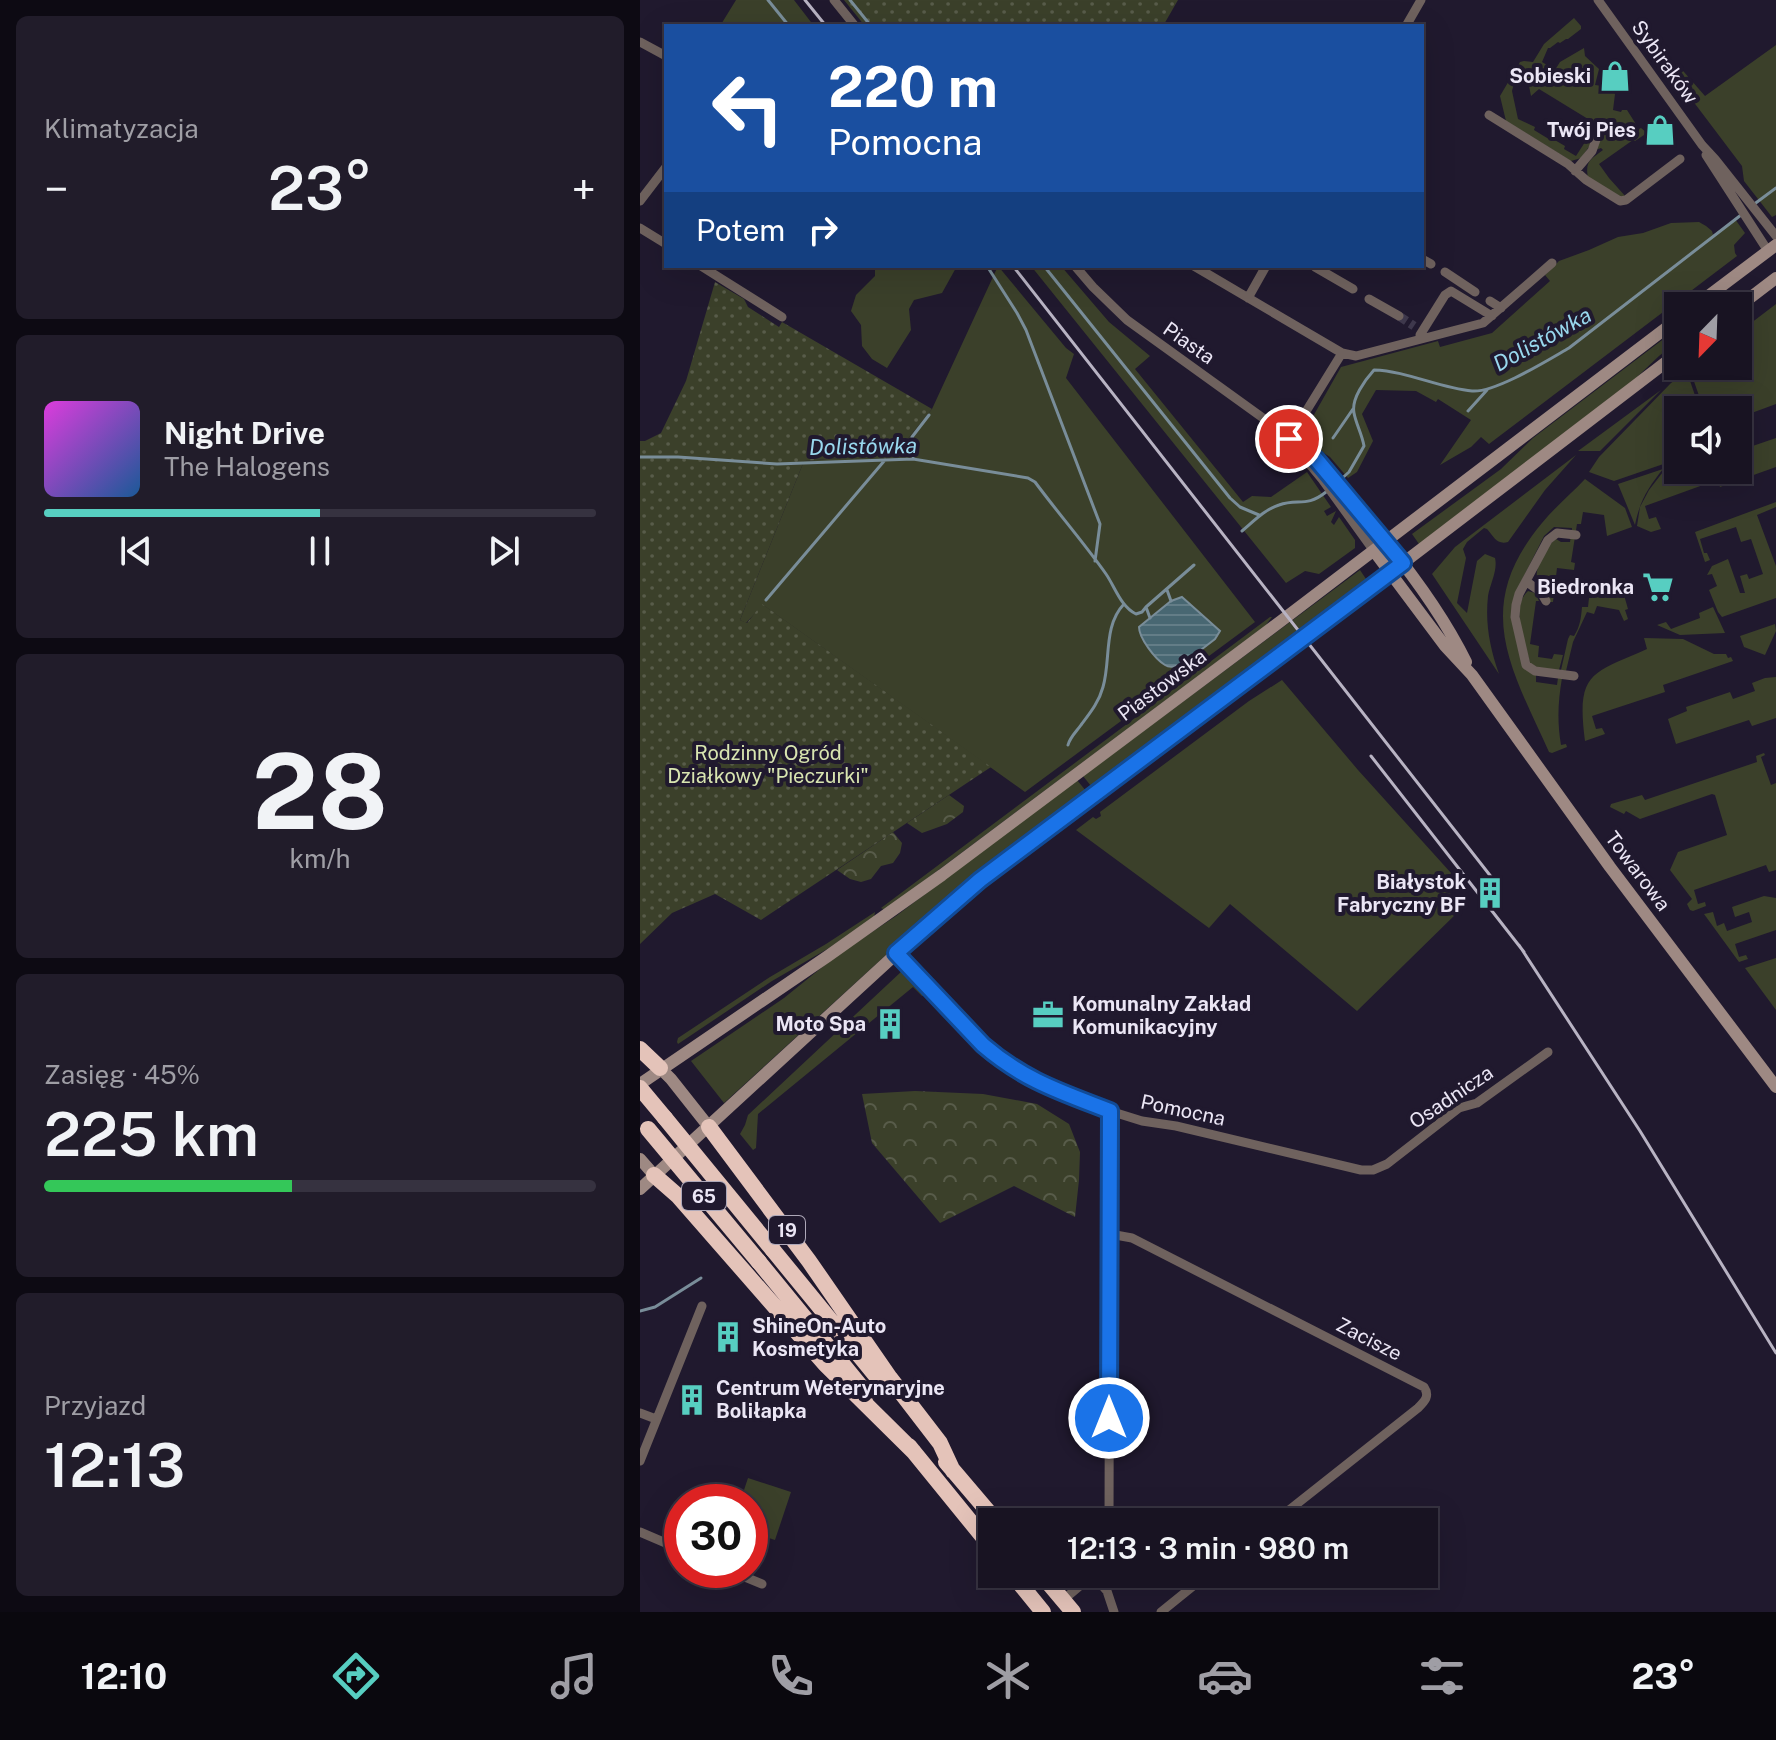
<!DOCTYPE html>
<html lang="pl">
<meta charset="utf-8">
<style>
:root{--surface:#181322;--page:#211c2a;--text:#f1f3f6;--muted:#9f9ea5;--line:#363240;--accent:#57cec1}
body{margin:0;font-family:"Public Sans",sans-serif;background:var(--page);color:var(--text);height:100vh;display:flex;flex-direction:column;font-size:30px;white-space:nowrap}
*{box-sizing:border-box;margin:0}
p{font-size:26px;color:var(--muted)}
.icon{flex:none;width:44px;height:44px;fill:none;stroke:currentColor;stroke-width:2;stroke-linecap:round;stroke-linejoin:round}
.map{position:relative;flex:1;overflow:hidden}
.sheet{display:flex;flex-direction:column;gap:16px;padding:16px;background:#0d0a13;width:640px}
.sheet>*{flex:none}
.banner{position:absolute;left:24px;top:24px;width:760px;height:244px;border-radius:0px;box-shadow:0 8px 32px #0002,0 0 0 2px var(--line);background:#1a4fa0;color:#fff;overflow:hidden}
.needle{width:52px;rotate:203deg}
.tools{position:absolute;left:1024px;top:292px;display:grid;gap:16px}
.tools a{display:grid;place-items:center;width:88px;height:88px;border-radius:0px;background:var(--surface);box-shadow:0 8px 32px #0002,0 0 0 2px var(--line);font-size:40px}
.speed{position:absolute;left:24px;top:1484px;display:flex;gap:16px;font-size:40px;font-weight:700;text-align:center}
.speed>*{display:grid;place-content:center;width:104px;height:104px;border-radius:50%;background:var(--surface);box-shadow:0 8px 32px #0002,0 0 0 2px var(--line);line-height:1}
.speed .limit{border:12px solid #d22;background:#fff;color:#111}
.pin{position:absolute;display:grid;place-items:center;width:68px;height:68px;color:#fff;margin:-34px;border:4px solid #fff;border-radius:50%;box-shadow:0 2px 8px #0007}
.me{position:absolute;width:88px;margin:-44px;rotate:0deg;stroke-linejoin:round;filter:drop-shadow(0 0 6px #0008)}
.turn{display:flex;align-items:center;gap:28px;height:168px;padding:0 32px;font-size:36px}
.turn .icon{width:104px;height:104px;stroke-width:2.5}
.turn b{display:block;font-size:56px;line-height:68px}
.then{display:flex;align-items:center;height:76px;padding:0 32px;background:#0003;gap:16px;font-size:30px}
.big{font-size:60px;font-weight:600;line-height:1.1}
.sheet .widget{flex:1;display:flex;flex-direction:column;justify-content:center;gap:12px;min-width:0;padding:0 28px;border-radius:12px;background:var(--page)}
.sheet .dial{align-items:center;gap:0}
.dial b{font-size:104px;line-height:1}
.song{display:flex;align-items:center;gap:24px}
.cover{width:96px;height:96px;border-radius:12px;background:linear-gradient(135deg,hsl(300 70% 55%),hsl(210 70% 35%))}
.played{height:8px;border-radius:4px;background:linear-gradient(90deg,var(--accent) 50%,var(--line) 50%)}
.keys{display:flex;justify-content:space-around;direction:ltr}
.heat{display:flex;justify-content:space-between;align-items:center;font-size:44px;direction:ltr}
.charge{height:12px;border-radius:6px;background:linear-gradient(90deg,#34c759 45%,var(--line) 0)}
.trip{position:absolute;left:338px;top:1508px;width:460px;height:80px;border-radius:0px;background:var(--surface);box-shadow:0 8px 32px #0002,0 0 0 2px var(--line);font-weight:600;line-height:80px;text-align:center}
.menu{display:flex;height:128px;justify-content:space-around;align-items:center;background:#0a080e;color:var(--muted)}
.menu .icon{width:56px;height:56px}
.menu .current{color:var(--accent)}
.menu b{font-size:36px;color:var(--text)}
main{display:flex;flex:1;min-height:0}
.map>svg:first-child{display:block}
.grass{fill:#3b402a}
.forest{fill:url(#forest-crowns)}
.garden{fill:url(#garden-dots)}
.water{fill:url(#water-rules);stroke:#798d99;stroke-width:2}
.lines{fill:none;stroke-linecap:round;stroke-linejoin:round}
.stream{stroke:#798d99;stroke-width:3}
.street-tunnel{stroke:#3e384c;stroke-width:9;stroke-dasharray:9 4.5;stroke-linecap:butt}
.street{stroke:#6f625e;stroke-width:9}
.secondary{stroke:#9e8983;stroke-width:12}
.highway{stroke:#e4c3b9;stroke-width:16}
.rail{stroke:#b8b3c3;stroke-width:3}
.highway-bridge{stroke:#e4c3b9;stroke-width:16}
.route-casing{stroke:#114b97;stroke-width:20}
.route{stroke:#1a73e8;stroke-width:14}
.labels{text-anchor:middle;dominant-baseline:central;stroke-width:8;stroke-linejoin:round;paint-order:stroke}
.shield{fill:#20192e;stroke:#aea8b9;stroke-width:2}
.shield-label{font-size:18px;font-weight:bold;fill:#ebe6f5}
.street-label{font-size:20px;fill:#ebe6f5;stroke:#20192e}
.poi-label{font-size:20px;font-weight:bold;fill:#ebe6f5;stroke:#20192e;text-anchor:end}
.park-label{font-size:20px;fill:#d8e5b0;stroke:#20192e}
.water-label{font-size:22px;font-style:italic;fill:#98d7ed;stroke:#20192e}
</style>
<main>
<section class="sheet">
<div class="widget"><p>Klimatyzacja</p>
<div class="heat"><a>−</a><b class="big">23°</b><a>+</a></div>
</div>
<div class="widget">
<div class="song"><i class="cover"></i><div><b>Night Drive</b><p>The Halogens</p></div></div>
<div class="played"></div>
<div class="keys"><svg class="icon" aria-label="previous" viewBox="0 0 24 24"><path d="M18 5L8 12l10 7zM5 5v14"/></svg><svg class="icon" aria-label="pause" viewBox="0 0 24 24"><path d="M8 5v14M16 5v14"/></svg><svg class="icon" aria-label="next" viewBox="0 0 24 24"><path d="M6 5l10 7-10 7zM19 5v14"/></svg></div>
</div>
<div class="widget dial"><b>28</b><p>km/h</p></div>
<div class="widget"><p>Zasięg · 45%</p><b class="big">225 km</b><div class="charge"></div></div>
<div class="widget"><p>Przyjazd</p><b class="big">12:13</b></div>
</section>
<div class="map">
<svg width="1136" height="1612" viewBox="0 0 1136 1612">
<defs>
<pattern id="forest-crowns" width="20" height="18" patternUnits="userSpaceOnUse" patternTransform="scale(2)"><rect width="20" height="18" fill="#3b402a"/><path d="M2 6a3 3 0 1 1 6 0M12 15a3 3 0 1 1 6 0" fill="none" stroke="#585c4a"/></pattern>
<pattern id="garden-dots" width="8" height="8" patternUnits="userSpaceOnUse" patternTransform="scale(2)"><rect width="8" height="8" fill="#3b402a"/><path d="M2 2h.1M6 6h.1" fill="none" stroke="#585c4a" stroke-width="1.8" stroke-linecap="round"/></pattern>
<pattern id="water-rules" width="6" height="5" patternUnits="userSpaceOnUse" patternTransform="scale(2)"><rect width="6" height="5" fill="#486772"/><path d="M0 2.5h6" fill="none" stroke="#637d87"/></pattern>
</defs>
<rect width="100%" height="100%" fill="#20192e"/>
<path class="grass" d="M96,0H154L174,26H80Z
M934,18L941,26V29L928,39H926L920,43L918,42L910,48H908L902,62L915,70L920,62L944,48L945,56L959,69L955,85L970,87L975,94L973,110L981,112L982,110H987L999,129L1001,128L1007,133L995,141L993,140L959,164L969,178L986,197L981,198L948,178C945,161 950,160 963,150L961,148L955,150L966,130L899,89L891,96L889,86H887L885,81L876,84L874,83L872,91L878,119L895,127L894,130L912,141L913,139L925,146L924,149L936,156L947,139L951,144L941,158L931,161L866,121L860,96L880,62L884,61L893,62L904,44Z
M1136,45V215L1132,217L1104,181L1102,166L1031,72L1032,68L1037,64L1065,96Z
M1095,219L1105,233L1094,245L1095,253L1097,256L849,444L841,437L831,447L800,465L831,420L798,399L796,402L776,391L736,390L722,414L733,441L717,472L708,478L690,457L666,441L665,438L667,427L701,367L798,341L800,347L852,333L910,281L905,275L919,261L949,250L978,237L1003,233L1031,223L1059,222L1066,226L1072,231L1073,235Z
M235,266H317L302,293L274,300L269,309L271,330L247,368L232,359L222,346L221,325L211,311L216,295L235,276Z
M358,266L426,348L434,354L426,378L615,622L385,792L123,605L106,623L100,620L164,461L256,453L292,409Z
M391,266H421L469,322L510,356L495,369L603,502L612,496L631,497L667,472L691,507L684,511L687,516L696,511L691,522L694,525L699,517L715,540V548L679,574L665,571L646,583Z
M1136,304V404L1098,418V410H1064L1050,370L1055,366H1098V333Z
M1038,328V341L1019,356L996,378L779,544L772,534L861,469L893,438Z
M1047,372L1060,410H1038V459L974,481L949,472L959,457L1031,383Z
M1021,390L960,451H938Z
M1136,438V467L1080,487L1077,480L1005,506L1009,519L1016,517L1021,529L1011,532L997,526L1000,507L1009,490L1026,468L1038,464V470H1098V451Z
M936,455L905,490L868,542C857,545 854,537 847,529L844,528L827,542L823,549L826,558L817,603L827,613L837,561L845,554L855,558C858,570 850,584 848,596C845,624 850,648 859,674L792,574L815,547Z
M1023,469C1008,488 1000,500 995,525L978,484Z
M945,479L985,508L992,527L967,536L964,515L943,512L941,524H937L931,562L935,563L934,570L917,568L913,602H910L905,597L906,587L897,579C895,567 906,545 916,539L921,542H930L932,528L914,527L904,536L874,596L885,669L896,675V682L917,685L918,678H922C918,702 917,721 921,745L926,744L927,747L912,753L909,752C870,666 832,607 902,523C915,507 931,494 945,479Z
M1136,502V507L1117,515L1136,566V598L1082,617L1078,612L1069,590L1077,586L1072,574L1067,575L1072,566L1088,559L1100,593H1105L1100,576L1107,574L1109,579L1123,574L1111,539L1101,542L1096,527L1060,539L1064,553H1067L1070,560L1065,562L1055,532Z
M720,570L726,579L626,654L589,686L316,891L84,1103L51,1061L144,998L196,956L256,916L437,780L446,791L451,786L443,776Z
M958,582L984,595L988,609L985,610L988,619L984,621L979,610L957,606L954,614L947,612L933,642L926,671L921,670L928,639L930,635L934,636C940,627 941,618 942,607H948L949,598H952Z
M888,591L895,593L899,601H896L890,644L899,646L898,657L912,659L914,654L923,655L919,670L896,668L890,663C885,643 870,607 888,591Z
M1073,607L1085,633L1040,635L1017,625L1026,622L1031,629L1060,618L1059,613Z
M630,617H632L625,626L245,910L241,908Z
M1135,624L1136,631L1125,655L1104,647L1100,636Z
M1004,638L1043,639L1074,654H1086L1088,658L1091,657L1093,661L1023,685L1025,692L952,716L956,729L962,728L965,734L945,741C936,672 951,674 1007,649Z
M1136,677V718L1112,726L1109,720L1036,744L1028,719L1047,711L1046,707L1090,692L1093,699L1115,691L1112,683L1125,678Z
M642,680L718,770L811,873L807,881L812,900L819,911L717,1011L590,904L569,928L436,830L453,817L456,819L461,816L460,812L609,701Z
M1124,753L1125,755L1121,757L1131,785L1136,783V870L1129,872L1126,865L1054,890L1058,904L1065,902L1066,906L1053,911L1050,910L1047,904L1052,899L1030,870L1038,852L1087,835L1075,795L1072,794L1000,819L986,811L984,814L970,807L971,804L1002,795L1005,800L1117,762L1116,756Z
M1124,896L1136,898V930L1095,944L1099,957L1106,955L1108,959L1099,962L1064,914L1073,912L1077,926L1084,923L1087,931L1112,922L1109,912L1095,917L1092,907Z
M235,912L234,917L189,948L132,981L38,1044L37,1042L38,1038L130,977L186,944Z
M1136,958V1010L1105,968Z
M262,971L285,995L282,996L273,987L118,1114L116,1148L113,1150L100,1134L105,1125L108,1115Z
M108,1478L151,1492L135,1540L110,1532V1502H100Z"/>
<path class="forest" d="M309,795L324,806L323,812L307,824L282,833L267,823Z
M253,832L262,843L260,853L253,863L241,866L231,879L221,882L210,879L197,870Z
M275,1091L343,1094L397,1104L429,1124L440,1152L439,1180L435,1217L374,1186L300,1223L232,1143L222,1094Z"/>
<path class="garden" d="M204,0H538L523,26H225Z
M75,282L104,299L108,307L139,327L142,322L292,409L256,453L164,461L100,620L107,623L122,604L351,767L121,920L75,894L32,913L0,944V441H5L21,433L46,381Z"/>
<path class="water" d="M542,597L580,631L575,639L544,663C538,666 531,669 525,665C515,659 499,638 499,627L531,601Z"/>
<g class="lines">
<path class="stream" d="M128,0L149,26
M210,0L231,26
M1113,205L1136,188
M347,266L377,313L386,330L460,524L455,561
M404,266L590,498L600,507L619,515
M828,411L847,390
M693,438L713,409
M0,457H38L137,464L273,459L388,478L395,482C418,513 444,543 466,574C475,587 481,607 496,614L502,612L506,607L554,565
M273,457L272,437L289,415
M698,482L709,472L724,446C722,434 716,424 714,413C711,399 725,380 734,370C767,371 799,388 832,391C855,393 908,360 929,348L1101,215
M602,531C614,521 624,510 639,505C658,498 666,508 686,492
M527,590L531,601
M126,600L245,460
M506,607L510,618
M428,745C430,737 436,732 441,725C450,713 459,702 463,687C471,660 463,626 484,604
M0,1311L15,1307L61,1278"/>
<path class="street-tunnel" d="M759,316L774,326"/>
<path class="street" d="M194,0L215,26
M958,0L1062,145L1075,159L1136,236
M766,26L781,0
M0,42L26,56
M849,115L928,164L946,180L980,201L986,200L1040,159
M1066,155L1128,251
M935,171L952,151L958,134
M0,201L26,167
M0,228L26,244
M782,259L791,264
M61,266L142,317
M435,266L453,287L487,320L666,449L689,474L746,542
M554,266L702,353L716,356L843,323L912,263
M675,267L713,289
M805,272L835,292
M608,298L626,266
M729,299L759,316
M850,301L861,308
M780,335L805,295L811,291L852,316
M649,439L702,353
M652,443L682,479L734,551
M887,582L901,592L906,601
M934,676L895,671L886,665L875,617L876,605L879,594L908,540L917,533L936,535
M256,953L343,1045L368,1065L398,1083L470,1111L502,1121L536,1126L721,1170H733L747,1164L819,1108L837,1103L908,1052
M470,1234L492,1238L784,1387C790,1396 785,1401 778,1408L634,1522
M0,1413L16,1419
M0,1461L62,1306
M469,1522L470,1111
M0,1532L42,1550
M88,1570L122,1584
M453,1575L467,1591L474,1612
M423,1600L454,1574
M521,1612L568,1574"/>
<path class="secondary" d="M1055,306L1136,245
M1098,307L1136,278
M746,542C776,579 805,619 826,662
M734,551L805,646L832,675L970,867L1136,1087
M20,1068L31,1079L69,1127
M0,1084L188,956L302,875L641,621L1038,319
M0,1159L14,1175
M0,1189L317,898L750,573L1038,353"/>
<path class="highway" d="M0,1049L20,1068
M0,1088L25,1118
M69,1127L169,1261L250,1378L300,1443L313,1471
M14,1175L38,1196L185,1364L274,1452
M133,1250L241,1382
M119,1262L227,1394
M269,1446L352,1548
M306,1462L357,1522
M372,1574L403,1612
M401,1574L433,1612"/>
<path class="rail" d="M165,0L186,26
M373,266L856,883
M731,756L884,952
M879,945L1000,1131L1136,1353"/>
<path class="highway-bridge" d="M25,1118L133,1250
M8,1129L119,1262"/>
</g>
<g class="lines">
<defs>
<path id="route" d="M469,1418L470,1111C421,1092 385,1081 343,1045L256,953L340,880L763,563L676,459L658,443L649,439"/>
</defs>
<use href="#route" class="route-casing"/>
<use href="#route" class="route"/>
</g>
<defs>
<symbol id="shop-bare" viewBox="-9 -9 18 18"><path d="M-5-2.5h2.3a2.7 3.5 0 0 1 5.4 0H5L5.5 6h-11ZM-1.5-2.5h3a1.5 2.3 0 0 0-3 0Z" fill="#57cec1" stroke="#20192e" stroke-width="2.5" paint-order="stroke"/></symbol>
<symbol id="supermarket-bare" viewBox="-9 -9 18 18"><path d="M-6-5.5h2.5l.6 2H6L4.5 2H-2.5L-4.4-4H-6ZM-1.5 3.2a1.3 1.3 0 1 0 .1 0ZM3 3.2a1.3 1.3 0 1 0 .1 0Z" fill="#57cec1" stroke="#20192e" stroke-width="2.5" paint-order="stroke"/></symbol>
<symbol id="building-bare" viewBox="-9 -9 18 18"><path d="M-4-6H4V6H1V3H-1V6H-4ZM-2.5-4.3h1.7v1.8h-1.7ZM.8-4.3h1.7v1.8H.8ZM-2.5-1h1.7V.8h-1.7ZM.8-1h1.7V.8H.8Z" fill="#57cec1" stroke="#20192e" stroke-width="2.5" paint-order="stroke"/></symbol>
<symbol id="office-bare" viewBox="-9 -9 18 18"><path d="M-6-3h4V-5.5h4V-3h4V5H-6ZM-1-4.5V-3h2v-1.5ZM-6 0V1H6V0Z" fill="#57cec1" stroke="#20192e" stroke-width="2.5" paint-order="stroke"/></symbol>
</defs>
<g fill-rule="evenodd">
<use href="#shop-bare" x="953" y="54" width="44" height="44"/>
<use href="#shop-bare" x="998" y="108" width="44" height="44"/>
<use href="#supermarket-bare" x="996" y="565" width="44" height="44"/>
<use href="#building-bare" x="828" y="871" width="44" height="44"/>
<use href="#office-bare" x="386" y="993" width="44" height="44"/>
<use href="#building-bare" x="228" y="1002" width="44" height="44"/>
<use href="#building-bare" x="66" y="1315" width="44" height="44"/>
<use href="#building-bare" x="30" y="1378" width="44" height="44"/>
</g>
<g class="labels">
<g class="shield">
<rect x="42" y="1182" width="44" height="28" rx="6"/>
<rect x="129" y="1216" width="36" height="28" rx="6"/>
</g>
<g class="shield-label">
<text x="64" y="1196">65</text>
<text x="147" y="1230">19</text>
</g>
<g class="street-label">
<text transform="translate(1025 62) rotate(54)">Sybiraków</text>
<text transform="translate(549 343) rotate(35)">Piasta</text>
<text transform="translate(522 685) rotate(-37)">Piastowska</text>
<text transform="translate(998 871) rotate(53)">Towarowa</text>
<text transform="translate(811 1097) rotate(-34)">Osadnicza</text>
<text transform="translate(543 1110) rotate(12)">Pomocna</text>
<text transform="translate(729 1339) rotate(27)">Zacisze</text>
</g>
<g class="poi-label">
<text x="951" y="76">Sobieski</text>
<text x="996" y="130">Twój Pies</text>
<text x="994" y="587">Biedronka</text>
<text x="826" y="882">Białystok<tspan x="826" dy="23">Fabryczny BF</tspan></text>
<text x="432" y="1004" text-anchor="start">Komunalny Zakład<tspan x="432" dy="23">Komunikacyjny</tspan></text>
<text x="226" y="1024">Moto Spa</text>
<text x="112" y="1326" text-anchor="start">ShineOn-Auto<tspan x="112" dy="23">Kosmetyka</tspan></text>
<text x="76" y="1388" text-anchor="start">Centrum Weterynaryjne<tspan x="76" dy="23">Boliłapka</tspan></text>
</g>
<g class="park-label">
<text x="128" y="753">Rodzinny Ogród<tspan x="128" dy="23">Działkowy "Pieczurki"</tspan></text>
</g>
<g class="water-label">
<text transform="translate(902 339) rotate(-29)">Dolistówka</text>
<text transform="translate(223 446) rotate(-1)">Dolistówka</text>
</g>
</g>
</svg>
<div class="tools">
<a><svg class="needle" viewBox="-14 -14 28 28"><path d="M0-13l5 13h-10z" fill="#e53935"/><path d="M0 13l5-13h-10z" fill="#9f9ea5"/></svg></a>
<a><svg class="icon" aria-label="sound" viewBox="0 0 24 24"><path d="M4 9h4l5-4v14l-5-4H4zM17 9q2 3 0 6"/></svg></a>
</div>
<div class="speed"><div class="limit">30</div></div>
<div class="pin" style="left:649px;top:439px;background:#d93025"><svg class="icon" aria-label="arrive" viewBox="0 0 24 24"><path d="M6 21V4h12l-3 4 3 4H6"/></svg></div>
<svg class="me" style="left:469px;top:1418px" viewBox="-20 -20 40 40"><circle r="17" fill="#1a73e8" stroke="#fff" stroke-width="3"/><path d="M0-11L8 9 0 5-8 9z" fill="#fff"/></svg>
<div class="trip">12:13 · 3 min · 980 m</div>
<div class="banner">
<div class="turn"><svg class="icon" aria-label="left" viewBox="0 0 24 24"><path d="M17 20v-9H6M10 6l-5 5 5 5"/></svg><div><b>220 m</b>Pomocna</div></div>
<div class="then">Potem<svg class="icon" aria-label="right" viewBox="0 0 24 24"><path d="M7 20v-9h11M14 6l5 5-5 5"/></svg></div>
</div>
</div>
</main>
<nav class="menu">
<b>12:10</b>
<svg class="icon current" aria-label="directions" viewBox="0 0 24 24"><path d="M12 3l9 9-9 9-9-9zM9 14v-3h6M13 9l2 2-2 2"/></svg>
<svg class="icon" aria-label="music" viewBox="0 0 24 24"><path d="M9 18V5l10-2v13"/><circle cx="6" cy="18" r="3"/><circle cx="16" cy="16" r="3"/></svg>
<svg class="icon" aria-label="phone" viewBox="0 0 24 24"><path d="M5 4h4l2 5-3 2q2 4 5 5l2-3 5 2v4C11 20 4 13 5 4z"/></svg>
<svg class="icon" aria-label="climate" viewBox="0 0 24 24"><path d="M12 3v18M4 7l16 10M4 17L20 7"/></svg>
<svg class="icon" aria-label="car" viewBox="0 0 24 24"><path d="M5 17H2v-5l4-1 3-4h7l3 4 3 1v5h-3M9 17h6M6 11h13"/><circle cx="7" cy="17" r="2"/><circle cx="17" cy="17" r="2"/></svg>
<svg class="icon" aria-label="filters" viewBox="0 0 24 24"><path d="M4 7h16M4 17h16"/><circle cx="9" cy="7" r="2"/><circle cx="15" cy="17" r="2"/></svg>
<b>23°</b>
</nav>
